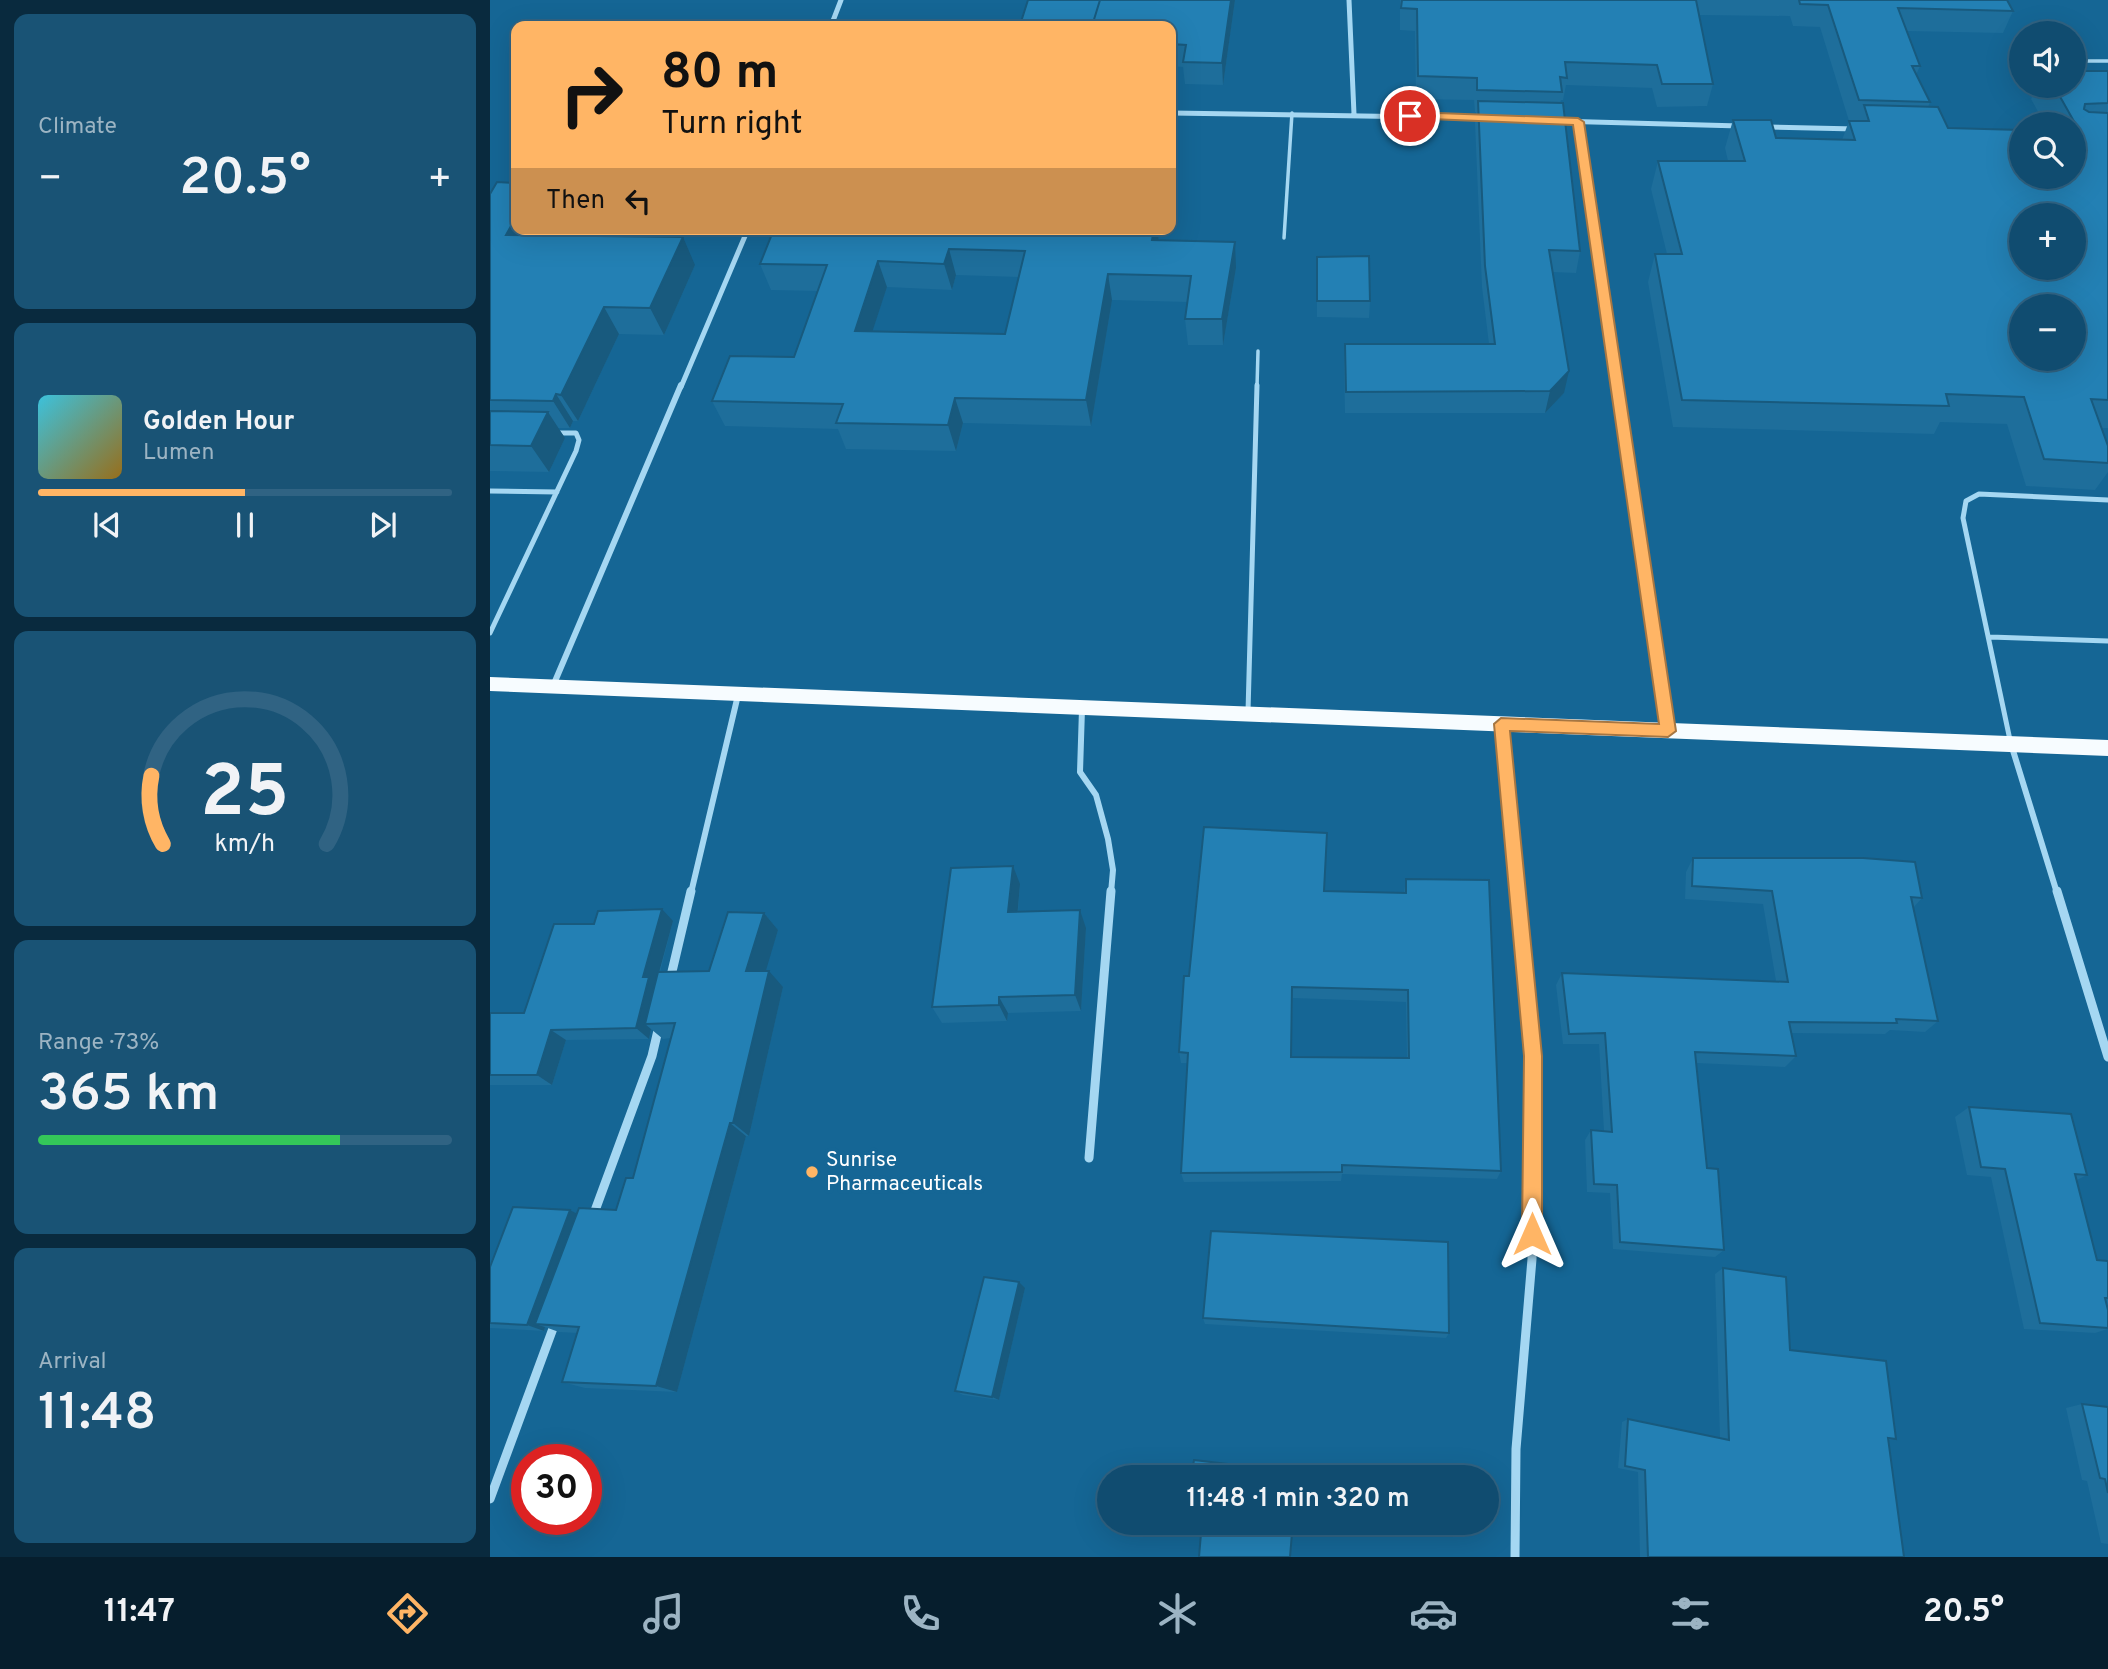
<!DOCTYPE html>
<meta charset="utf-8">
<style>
:root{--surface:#104c70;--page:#195375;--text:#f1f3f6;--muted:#9cb4c3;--line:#306383;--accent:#ffb565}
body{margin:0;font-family:Overpass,sans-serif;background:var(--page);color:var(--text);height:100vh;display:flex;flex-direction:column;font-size:26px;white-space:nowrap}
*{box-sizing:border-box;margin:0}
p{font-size:23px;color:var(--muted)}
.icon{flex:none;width:38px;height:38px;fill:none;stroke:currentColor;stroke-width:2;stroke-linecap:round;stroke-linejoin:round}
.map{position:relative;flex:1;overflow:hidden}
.sheet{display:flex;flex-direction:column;gap:14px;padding:14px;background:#092a3e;width:490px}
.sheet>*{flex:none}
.banner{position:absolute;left:21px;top:21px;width:665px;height:214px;border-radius:14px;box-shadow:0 7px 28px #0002,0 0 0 2px var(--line);background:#ffb565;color:#111;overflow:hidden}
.fabs{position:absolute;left:1519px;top:21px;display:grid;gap:14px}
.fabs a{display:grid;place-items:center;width:77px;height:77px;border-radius:50%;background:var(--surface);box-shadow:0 7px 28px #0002,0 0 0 2px var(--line);font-size:35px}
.speed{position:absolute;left:21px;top:1444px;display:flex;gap:14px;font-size:35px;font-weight:700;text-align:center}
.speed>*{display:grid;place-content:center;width:91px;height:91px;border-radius:50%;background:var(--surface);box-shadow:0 7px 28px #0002,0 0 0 2px var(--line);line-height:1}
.speed .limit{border:10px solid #d22;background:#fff;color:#111}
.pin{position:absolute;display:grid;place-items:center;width:60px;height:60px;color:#fff;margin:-30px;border:4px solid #fff;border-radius:50%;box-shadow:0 2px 7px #0007}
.me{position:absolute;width:77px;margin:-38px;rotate:0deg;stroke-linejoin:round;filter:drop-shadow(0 0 5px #0008)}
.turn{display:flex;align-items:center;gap:24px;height:147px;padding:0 35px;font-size:32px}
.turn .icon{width:91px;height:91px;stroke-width:2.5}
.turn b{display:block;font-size:49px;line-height:60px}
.then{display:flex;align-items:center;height:66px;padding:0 35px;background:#0003;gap:14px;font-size:26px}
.big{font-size:52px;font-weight:600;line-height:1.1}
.sheet .card{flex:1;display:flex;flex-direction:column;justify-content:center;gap:10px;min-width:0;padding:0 24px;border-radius:14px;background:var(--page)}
.sheet .dial{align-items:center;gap:0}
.dial svg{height:182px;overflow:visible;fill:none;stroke:var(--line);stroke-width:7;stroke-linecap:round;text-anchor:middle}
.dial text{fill:var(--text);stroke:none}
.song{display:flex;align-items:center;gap:21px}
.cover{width:84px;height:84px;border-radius:10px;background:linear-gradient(135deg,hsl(190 70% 55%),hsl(40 70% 35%))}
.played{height:7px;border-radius:4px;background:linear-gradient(90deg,var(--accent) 50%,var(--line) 50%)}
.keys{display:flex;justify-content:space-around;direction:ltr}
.heat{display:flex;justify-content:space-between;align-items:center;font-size:38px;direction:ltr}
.charge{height:10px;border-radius:5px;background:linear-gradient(90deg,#34c759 73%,var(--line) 0)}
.trip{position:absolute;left:607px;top:1465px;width:402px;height:70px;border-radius:35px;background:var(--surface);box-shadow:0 7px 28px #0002,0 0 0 2px var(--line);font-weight:600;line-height:70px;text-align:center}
.menu{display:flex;height:112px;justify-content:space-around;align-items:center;background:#061e2d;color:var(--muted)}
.menu .icon{width:49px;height:49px}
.menu .active{color:var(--accent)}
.menu b{font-size:32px;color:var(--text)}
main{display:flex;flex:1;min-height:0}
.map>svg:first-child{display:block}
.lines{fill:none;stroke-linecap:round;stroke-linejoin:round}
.service-far1{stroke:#a5d7f2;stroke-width:3.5}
.service{stroke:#a5d7f2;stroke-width:5}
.minor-far2{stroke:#a5d7f2;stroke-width:5}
.minor-far1{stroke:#a5d7f2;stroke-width:6}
.minor{stroke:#a5d7f2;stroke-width:9}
.trunk{fill:#f7fcff;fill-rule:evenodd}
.wall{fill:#1e6e9b;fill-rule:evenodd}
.shaded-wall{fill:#185a7e}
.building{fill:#2380b4;stroke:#185a7e;stroke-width:2;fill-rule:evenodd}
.route{fill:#ffb565;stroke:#a67642;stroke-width:2}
.poi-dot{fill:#ffb565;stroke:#156695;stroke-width:2.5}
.labels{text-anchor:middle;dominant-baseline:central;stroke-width:7;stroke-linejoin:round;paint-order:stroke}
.poi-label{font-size:21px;fill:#fff;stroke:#156695;text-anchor:start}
</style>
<main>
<section class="sheet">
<div class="card"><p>Climate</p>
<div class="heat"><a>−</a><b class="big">20.5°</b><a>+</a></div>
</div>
<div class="card">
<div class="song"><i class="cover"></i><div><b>Golden Hour</b><p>Lumen</p></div></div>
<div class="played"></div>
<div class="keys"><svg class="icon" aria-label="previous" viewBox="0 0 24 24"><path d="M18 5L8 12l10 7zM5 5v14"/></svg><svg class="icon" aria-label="pause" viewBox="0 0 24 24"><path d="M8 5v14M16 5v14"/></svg><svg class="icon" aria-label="next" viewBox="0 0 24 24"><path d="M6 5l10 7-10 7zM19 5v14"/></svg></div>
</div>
<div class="card dial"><svg viewBox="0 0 100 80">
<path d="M14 69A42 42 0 1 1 86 69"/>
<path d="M14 69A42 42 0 0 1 9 39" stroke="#ffb565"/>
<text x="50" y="56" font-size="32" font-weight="700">25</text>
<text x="50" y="72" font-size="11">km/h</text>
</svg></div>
<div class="card"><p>Range · 73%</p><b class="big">365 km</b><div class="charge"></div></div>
<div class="card"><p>Arrival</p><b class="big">11:48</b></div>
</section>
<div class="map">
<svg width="1618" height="1557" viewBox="0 0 1618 1557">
<rect width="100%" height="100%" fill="#156695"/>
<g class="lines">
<path class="service-far1" d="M1584,61H1618
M794,238L802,113
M767,387L768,351"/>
<path class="service" d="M0,491L67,492
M0,633L86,451L89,440L86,433H66
M1500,637L1618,641
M758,712L767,385
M1520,740L1473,518L1476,501L1489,494L1618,500"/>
<path class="minor-far2" d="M859,0L864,114
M341,26L351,0
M681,113L995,118
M1066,121L1250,126
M1088,122L1127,387
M1276,127L1366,129
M191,387L258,229"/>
<path class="minor-far1" d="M1127,385L1178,730
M63,686L191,385
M592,709L590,772L606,795L618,839L623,870L621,893
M1011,724L1027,893
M1521,744L1567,893
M201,893L248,695"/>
<path class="minor" d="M1567,891L1618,1057
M180,980L201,891
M599,1158L621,891
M103,1216L162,1056L169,1026
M0,1499L65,1323
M1025,1557L1026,1449L1042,1259L1043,1056L1027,891"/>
<path class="trunk" d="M0,677L1618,740V756L0,691Z"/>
</g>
<path class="wall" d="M538,0H745L733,85L695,84L693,67L681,66V26H530Z
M910,0H1517L1523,11L1513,33L1416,31L1430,66L1426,75L1440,102L1438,107L1458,128L1584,177V124H1555L1541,99L1547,86H1584L1618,71V428H1611L1618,446V472L1605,490L1536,486L1517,424L1450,422L1444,434L1183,427L1158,282L1165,254H1177L1161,189L1168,161H1238L1235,148L1243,120L1286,138L1352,140L1359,121L1330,27L1303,26L1300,16L1209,15L1223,84L1217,106L1167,107L1162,88L1076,85L1073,100H1071L1070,103L1090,251L1086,273L1062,272L1074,393L1055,413H855L854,366L855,344H999L992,287L985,123L986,112H985L984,100L926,99L925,31L910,30Z
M0,194L26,229H51L48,235L205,265L174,335L129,334L88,421H83L80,428H68L75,438L59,472L0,471Z
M284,229H668L669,240L746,268L733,345H698L695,319L698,302L622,300L601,426L473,423L466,451L356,449L348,429L235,426L222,401L304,357L328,291L281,290L270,264ZM466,275L529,277L515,334L382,331L397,287L462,290Z
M827,257L880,301L879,318L827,317Z
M1203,858L1432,898L1423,908L1448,1021L1435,1032L1400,1030L1395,1034L1301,1033L1306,1056L1295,1067L1206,1063L1217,1168L1234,1250L1225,1257L1123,1249L1120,1193L1097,1192L1095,1140L1101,1130L1114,1131L1109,1044H1073L1066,985L1072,973L1286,981L1273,904L1195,899L1196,872Z
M916,879L1011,1171L1007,1179L852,1174L851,1181L694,1182L691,1173L698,1063H691L689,1052L699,976L834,891L914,893ZM803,998L916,1002L917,1058L801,1057Z
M530,884L528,912L596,928L591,1011L518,1013L517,1021L452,1023L442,1007Z
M274,913L288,930L275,971L293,987L259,1136H256L187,1392L95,1388L72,1382L88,1333L69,1332L55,1327L54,1331L0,1328V1267L87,1213L126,1210L143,1178L181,1038L173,1039L161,1029L159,1039L76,1040L62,1085H0V1013H34L104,924L183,921L170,972L219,971Z
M1479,1107L1597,1175L1587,1180L1607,1260L1618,1261V1305H1617L1618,1310V1329L1605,1333L1534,1329L1501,1177L1477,1175L1465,1117Z
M1233,1268L1300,1350L1406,1439L1399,1440L1414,1557H1150L1148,1472L1128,1468L1132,1422L1138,1419L1230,1438L1225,1274Z
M535,1288L509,1400L473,1395L465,1391Z
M713,1318L959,1333L956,1338L715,1324Z
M1592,1404L1618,1407V1544L1611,1543L1597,1481L1592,1480L1576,1408Z"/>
<path class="shaded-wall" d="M741,0H745L733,85L732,63Z
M26,217V229H51L32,262L16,235Z
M664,229H668L669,244L662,240Z
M193,237L205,265L174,335L160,308Z
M745,242L746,268L733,345L732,319Z
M459,249L466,275L462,290L454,264Z
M388,261L397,287L374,357L365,331Z
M618,274L622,300L601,426L596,400Z
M114,307L129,334L88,421L71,395Z
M1079,371L1074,393L1055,413L1060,391Z
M66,394L83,421L80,428L63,401Z
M465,398L473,423L466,451L458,425Z
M58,412L75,438L59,472L41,446Z
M523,866L530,884L526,930L518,912Z
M172,909L183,921L155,1024L161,1029L159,1039L146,1028L153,977Z
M590,910L596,928L591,1011L585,995Z
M274,913L288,930L271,987L256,971Z
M279,971L293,987L259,1136L243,1123Z
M509,997L518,1013L517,1021L509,1005Z
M61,1030L76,1040L62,1085L47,1075Z
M240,1123L256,1136L187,1392L166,1386Z
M80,1210L95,1218L45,1324L55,1327L54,1331L37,1325Z
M529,1282L535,1288L509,1400L502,1397Z"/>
<path class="building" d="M538,0H610L602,26L530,25Z
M610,0H741L732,63L693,62L696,45L681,44V26H602Z
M912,0H1206L1223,84H1172L1167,65L1075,62L1077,78L1070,77L1072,92L987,90V78L928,76L927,9L911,8Z
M1309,0H1517L1523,11L1408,8L1430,66H1422L1440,102L1369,100L1338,5L1310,4Z
M1584,71H1618V103L1595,104L1594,109L1599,112L1618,113V400L1601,399L1618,446V463L1554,459L1534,397L1456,394L1459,406L1192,400L1165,254H1192L1168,161H1255L1243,120H1281L1286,138L1365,140L1359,121H1379L1374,105L1448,107L1458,128L1531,130V177H1584V132H1590L1564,86H1584ZM1531,215H1584V268H1531ZM1531,306H1584V359H1531Z
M988,101L1073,103L1090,251L1059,250L1079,371L1060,391L856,392L855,344H1005L995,266Z
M7,182L26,183V217L16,235L193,237L160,308L114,307L71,395L66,394L63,401L0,400V194Z
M284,229H664L662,240L745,242L732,319H695L701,276L618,274L596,400L465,398L458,425L346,423L353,404L222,401L240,356L304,357L337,265L270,264ZM459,249L535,251L515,334L365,331L388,261L454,264Z
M879,256L880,301H827V257Z
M0,411L58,412L41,446L0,445Z
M714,827L837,833L834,891L916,893V879L999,880L1011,1171L852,1165V1172L691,1173L698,1053L689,1052L694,976H699ZM802,987L918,990L919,1058L801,1057Z
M1203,858H1373L1425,862L1432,898L1421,897L1448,1021L1406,1019L1407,1023L1299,1022L1306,1056L1205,1052L1217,1168L1228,1169L1234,1250L1130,1242L1127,1185L1104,1184L1101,1130L1122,1132L1115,1033L1079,1034L1072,973L1298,982L1282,891L1202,886Z
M523,866L518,912L590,910L585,995L509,997V1005L442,1007L461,868Z
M172,909L153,977H159L146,1028L61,1030L47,1075H0V1013H34L64,924H104L108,911Z
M238,912L274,913L256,971H279L243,1123H240L166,1386L72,1382L89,1327L45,1324L89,1208L126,1210L136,1178H143L185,1023L155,1024L168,972L219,971Z
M1479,1107L1581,1114L1597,1175L1585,1174L1607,1260L1618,1261V1298H1615L1618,1310V1328L1550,1323L1515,1169L1491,1167Z
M23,1207L80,1210L37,1325L0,1323V1267Z
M721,1231L958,1242L959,1333L713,1318Z
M1233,1268L1296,1277L1300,1350L1396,1361L1406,1439L1398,1438L1414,1557H1158L1155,1470L1135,1466L1138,1419L1239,1440Z
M494,1277L529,1282L502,1397L465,1391Z
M1592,1404L1618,1407V1493L1615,1479L1610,1478Z
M704,1460L754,1466L753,1477H701Z
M712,1522H748L747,1528L802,1533L800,1557H709Z"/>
<path class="route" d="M920,112L1088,118L1094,122L1186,731L1178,737L1020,731L1052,1056V1234L1049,1241L1042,1244L1035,1241L1032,1234L1034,1056L1004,724L1011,718L1169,724L1083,125L917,118V113Z"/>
<circle class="poi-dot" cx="322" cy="1172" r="7"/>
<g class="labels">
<g class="poi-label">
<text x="336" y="1160">Sunrise<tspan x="336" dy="24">Pharmaceuticals</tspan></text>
</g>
</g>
</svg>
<div class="fabs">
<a><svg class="icon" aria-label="sound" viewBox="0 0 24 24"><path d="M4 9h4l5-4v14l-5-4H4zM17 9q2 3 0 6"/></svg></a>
<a><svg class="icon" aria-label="search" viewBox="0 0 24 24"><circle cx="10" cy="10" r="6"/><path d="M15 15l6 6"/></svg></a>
<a>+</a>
<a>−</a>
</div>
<div class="speed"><div class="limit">30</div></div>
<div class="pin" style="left:920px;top:116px;background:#d93025"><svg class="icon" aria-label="arrive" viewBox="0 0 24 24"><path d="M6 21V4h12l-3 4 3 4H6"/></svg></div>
<svg class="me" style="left:1042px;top:1234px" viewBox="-20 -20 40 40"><path d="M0-17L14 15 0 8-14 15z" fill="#ffb565" stroke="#fff" stroke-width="4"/></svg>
<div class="trip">11:48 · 1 min · 320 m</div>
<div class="banner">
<div class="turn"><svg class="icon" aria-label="right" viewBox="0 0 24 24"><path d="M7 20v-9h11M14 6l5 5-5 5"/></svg><div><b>80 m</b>Turn right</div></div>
<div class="then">Then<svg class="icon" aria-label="left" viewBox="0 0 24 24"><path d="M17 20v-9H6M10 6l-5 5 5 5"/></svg></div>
</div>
</div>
</main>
<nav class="menu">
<b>11:47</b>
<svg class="icon active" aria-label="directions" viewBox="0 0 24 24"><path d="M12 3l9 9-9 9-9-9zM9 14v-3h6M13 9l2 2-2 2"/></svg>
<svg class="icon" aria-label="music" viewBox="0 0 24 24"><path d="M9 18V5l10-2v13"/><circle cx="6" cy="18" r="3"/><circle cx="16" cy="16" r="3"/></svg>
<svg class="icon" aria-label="phone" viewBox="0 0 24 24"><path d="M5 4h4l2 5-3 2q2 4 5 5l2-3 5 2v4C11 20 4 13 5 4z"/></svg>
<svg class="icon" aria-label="climate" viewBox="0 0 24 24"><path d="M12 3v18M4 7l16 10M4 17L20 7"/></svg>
<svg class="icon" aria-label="car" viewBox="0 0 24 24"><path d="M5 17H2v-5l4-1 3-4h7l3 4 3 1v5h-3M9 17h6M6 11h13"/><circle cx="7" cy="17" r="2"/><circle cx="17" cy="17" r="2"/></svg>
<svg class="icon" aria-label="filters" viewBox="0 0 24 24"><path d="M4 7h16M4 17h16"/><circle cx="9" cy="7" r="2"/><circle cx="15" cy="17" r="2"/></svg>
<b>20.5°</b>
</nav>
